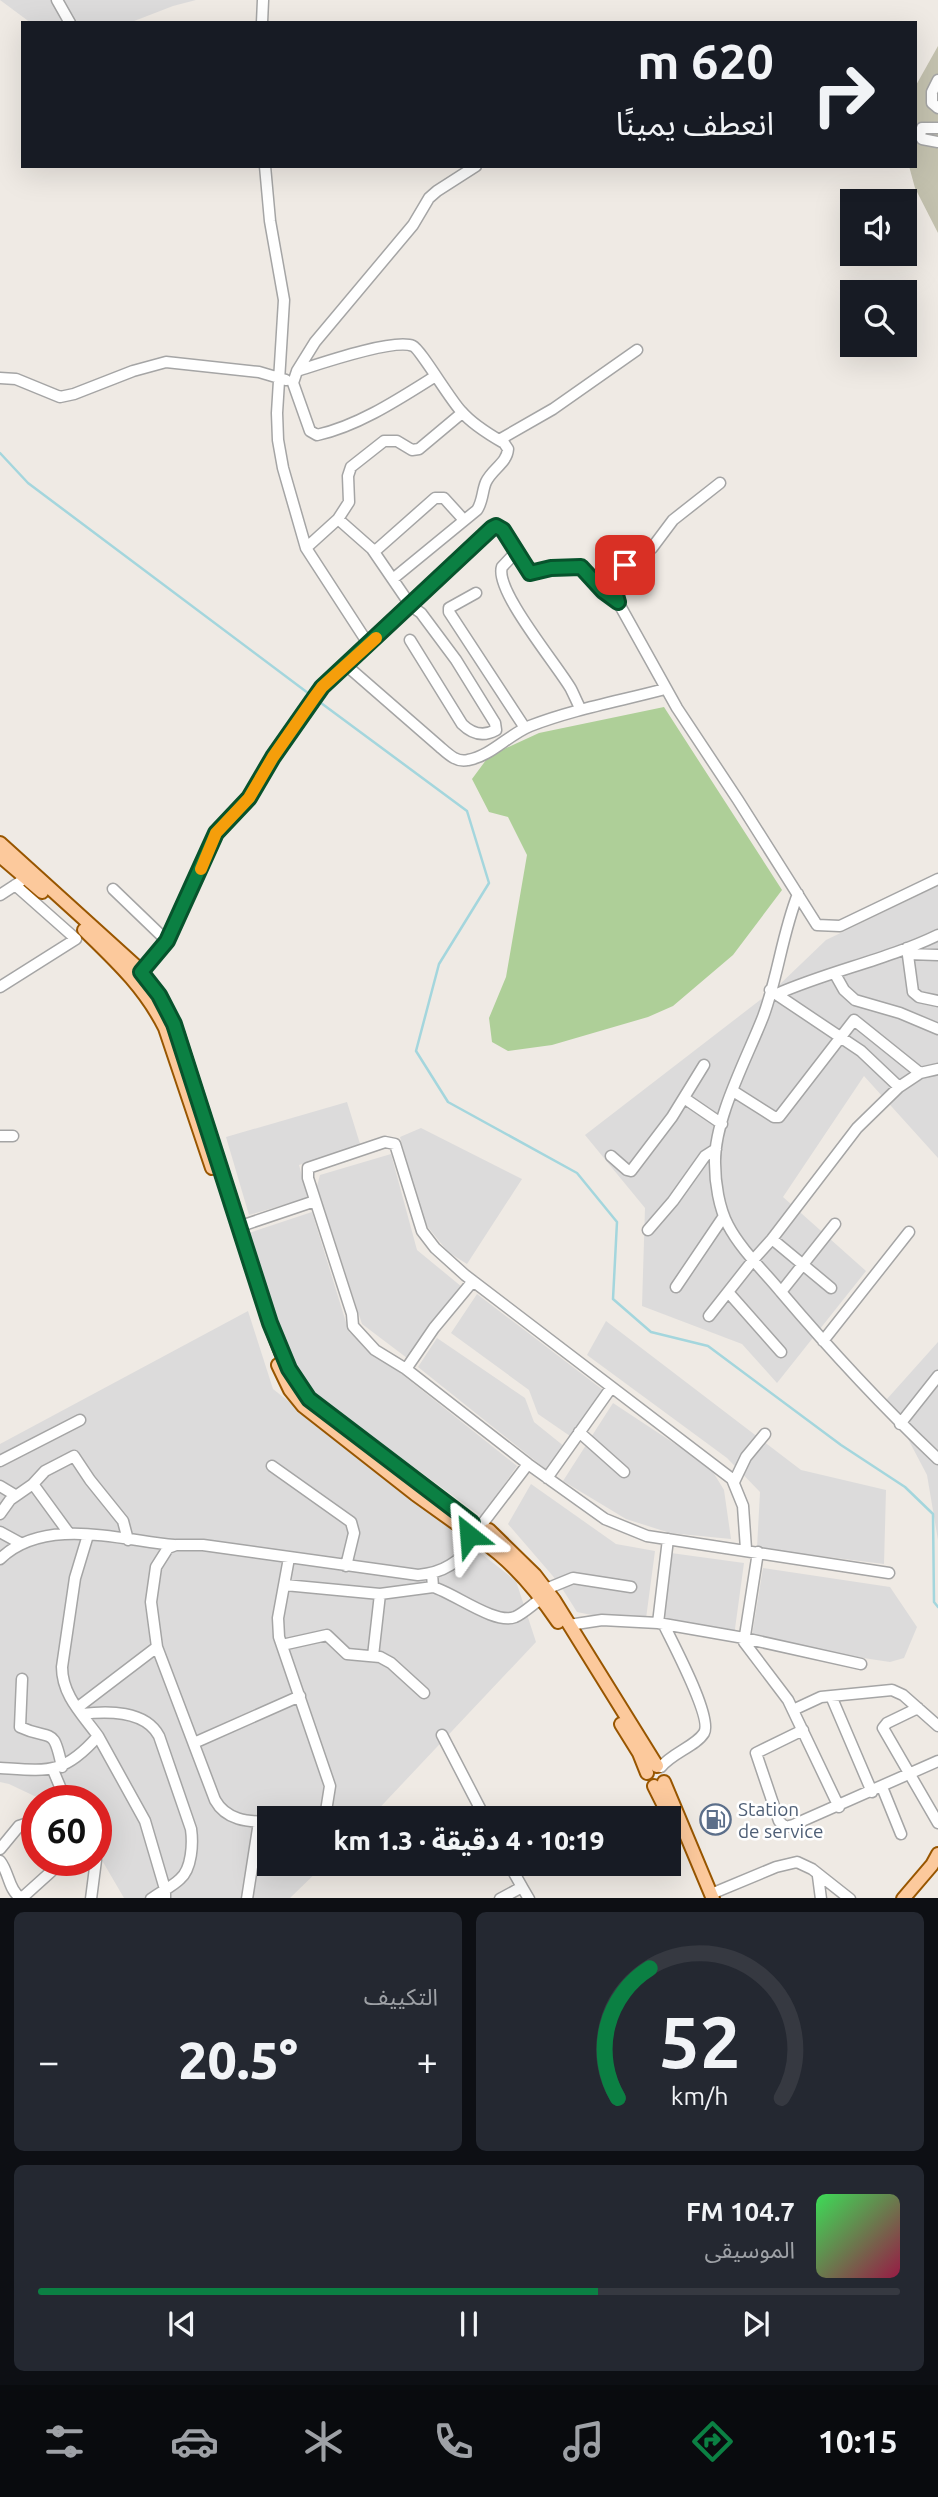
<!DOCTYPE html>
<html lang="ar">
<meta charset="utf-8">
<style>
:root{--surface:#171b24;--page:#242831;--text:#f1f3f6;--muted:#9ea1a6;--line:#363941;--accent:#0b8043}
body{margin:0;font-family:Ubuntu,"Noto Sans Arabic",sans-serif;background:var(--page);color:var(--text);direction:rtl;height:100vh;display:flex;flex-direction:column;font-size:26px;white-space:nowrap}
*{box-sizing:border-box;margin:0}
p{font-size:23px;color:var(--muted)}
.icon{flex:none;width:38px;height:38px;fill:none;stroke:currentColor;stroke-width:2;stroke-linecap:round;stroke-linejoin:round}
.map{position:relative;height:1898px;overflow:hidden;direction:ltr}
.side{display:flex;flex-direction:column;gap:14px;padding:14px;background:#0d0f14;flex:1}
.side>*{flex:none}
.banner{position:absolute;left:21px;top:21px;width:896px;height:147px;border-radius:0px;box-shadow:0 7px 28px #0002;direction:rtl;background:#171b24;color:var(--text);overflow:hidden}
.buttons{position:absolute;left:840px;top:189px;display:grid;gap:14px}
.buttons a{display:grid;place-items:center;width:77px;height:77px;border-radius:0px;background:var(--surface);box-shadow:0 7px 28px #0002;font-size:35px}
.speed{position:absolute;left:21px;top:1785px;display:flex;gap:14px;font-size:35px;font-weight:700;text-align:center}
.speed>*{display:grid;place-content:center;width:91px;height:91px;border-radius:50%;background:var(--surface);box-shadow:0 7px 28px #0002;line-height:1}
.speed .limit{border:10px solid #d22;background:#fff;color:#111}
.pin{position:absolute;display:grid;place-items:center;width:60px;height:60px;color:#fff;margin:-30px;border-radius:14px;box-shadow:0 4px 10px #0006}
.me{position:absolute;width:77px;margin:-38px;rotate:332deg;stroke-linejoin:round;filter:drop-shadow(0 0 5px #0008)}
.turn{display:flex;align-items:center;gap:24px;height:147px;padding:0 28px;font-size:32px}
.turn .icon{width:91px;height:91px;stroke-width:2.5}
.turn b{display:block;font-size:49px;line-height:60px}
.big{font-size:52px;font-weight:800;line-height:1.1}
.side .tile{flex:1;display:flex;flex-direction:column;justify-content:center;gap:10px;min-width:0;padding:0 24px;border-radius:10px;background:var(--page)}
.side .dial{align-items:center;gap:0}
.dial svg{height:182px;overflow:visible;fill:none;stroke:var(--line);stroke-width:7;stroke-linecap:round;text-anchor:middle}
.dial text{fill:var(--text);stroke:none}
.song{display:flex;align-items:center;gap:21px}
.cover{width:84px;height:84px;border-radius:10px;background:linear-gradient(135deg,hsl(130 70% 55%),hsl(340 70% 35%))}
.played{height:7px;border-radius:4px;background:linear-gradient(90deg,var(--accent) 65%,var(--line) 65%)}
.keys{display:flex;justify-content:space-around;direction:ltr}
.heat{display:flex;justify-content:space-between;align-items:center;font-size:38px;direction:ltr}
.side .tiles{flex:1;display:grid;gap:14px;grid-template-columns:1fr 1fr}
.tile:last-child{grid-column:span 2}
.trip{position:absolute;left:257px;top:1806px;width:424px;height:70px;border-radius:0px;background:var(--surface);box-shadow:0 7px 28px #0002;font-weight:800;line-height:70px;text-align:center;direction:rtl}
.tab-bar{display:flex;height:112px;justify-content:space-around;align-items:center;background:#090b0e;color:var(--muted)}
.tab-bar .icon{width:49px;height:49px}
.tab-bar .selected{color:var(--accent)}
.tab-bar b{font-size:32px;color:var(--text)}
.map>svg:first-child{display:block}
.residential{fill:#dcdbdb}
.construction{fill:#c4c2af}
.forest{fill:#aecf98}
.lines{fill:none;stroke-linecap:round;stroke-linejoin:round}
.stream{stroke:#a4d6dd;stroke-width:2.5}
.minor-casing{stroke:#a5a5a5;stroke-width:13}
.major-casing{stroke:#985600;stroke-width:16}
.minor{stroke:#fff;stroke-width:10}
.major{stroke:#fcc99c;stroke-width:12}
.route-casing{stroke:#07532c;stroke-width:18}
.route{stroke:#0b8043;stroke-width:12}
.slow{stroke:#f59e0b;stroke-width:12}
.labels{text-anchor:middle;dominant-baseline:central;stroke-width:5;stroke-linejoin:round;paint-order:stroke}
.service-label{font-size:19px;fill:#4e5e75;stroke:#fff;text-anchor:start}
</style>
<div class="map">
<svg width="938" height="1899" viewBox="0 0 938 1899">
<rect width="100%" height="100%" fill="#efeae4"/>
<path class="residential" d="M0,0H196L173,6L129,23H31Z
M938,886V1158L864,1076L783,1197L866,1271L777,1383L742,1344L642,1306L645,1208L585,1135L777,987L826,940Z
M347,1102L361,1147L299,1165L308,1198L249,1215L226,1137Z
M421,1128L522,1179L467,1264L448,1252L423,1221L400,1137Z
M391,1154L417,1250L462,1287L407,1358L362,1324L317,1186L320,1175Z
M312,1212L349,1332L517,1466L482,1517L307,1389L288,1356L249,1233Z
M477,1294L603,1390L570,1436L538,1414L529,1390L451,1333Z
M248,1311L273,1389L516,1581L536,1642L370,1818H270V1864H325L290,1898H124L96,1850V1801H45L9,1784L0,1782V1444Z
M606,1321L801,1470L886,1490L884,1564L757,1548L760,1492L727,1458L587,1355Z
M437,1338L525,1398L534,1422L565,1447L548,1471L418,1367Z
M938,1342V1540L927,1475L887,1399Z
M613,1403L710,1467L724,1490L731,1539L670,1533L626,1519L563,1481Z
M531,1484L616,1544L655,1551L645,1626L577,1612L558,1582L508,1524Z
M671,1553L744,1563L734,1636L661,1626Z
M763,1568L890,1587L917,1627L904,1658L890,1662L751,1641Z"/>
<path class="construction" d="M938,46V233L915,188L909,166H915V87Z"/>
<path class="forest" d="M664,707L782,890L733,955L673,1006L648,1017L552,1045L508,1051L492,1042L489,1018L506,977L527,855L508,817L489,812L472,779L489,756L539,733Z"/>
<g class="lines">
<path class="stream" d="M0,453L28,483L312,696
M317,700L467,811L489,883L439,964L416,1051L448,1102L577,1173L617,1222L613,1299L651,1332L708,1346L841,1445L905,1487L933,1514L934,1602L938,1607"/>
<defs>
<path id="minor" d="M57,0L70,23
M262,23L263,0
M938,80L932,92V103L938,108
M938,128H922L920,135L922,139L938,142
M265,166L270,221L284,300L277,413L278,440L283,468L306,548L369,645
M297,371C319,364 394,338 413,346C420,349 451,401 461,411C472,424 490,435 504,443L508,449C507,463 492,469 486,482C482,491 483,501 477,510L394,578
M434,377C399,399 358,426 317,435L310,431L293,383L297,371L315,342L413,225L429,198L437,191L476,166
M0,378L16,379L60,397L74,394L133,371L166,362L259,372L286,380
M499,440L553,409L637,350
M720,483L673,520L652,548L619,570L614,587L618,602L677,708L738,800L817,925L840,926L938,879
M338,519L372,549L411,606L421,613L456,660L495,723L496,730C483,737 472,734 462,724L410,640
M306,548L338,519L349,502L348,476L351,467L384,441H397L412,450L419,449L462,413
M374,552L435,498H444L463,519
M516,552L502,567C494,590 558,666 571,689C574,695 577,702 580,708
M476,593L449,608V612L525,728
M347,666L440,747C448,754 457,763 468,760C491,756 508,735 530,726C574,709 620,701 665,689
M113,889L167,941
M798,894C782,934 778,977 763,1017C747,1058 714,1119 715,1163C715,1183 719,1208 728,1225C741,1250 764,1271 781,1292C831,1351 882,1406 938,1459
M0,895L20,882
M907,948L913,992L919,997L938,1001
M908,954L938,955
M141,972L167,941L216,833L249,798L273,757L322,687L492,528L497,526L503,530L530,573L551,568L581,567L603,591L618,602
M835,974L844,990L855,1000L900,1013L938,1029
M0,987L76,939L15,885
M777,994C829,971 886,960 938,935
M899,1087L920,1073L938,1069
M733,1091L774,1117H779L854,1020L920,1073
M684,1098L722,1124
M0,1136H13
M611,1156L627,1170L631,1171L672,1117L704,1065
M238,1227L315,1201
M648,1230L673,1201L705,1156L716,1149
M772,1239L831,1288
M676,1287L724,1216
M728,1292L781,1352
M781,1292L835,1224
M709,1316L754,1259L772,1239L857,1128L899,1087L861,1051L770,990
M823,1341L909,1232
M406,1369L434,1328L473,1281
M900,1424L938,1376
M579,1432L624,1472
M0,1461L80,1420
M272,1466L351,1522L354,1533L346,1566
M547,1478L611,1388
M734,1482L746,1457L765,1434
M33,1484L45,1471L74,1456L90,1480L123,1521L128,1540
M0,1486L15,1495
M0,1514L10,1500L33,1484L68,1532
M483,1523L528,1464
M0,1532L22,1544
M746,1549L743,1506L732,1479L465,1275L435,1248L422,1231L395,1144L385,1142L308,1168V1178L352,1314L353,1326L375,1350L406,1369L528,1464L605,1519L647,1536L889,1573
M758,1552L744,1642L788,1700L839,1807
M289,1558L278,1618L279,1637L330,1786L326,1811L312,1818
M0,1559C44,1516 120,1540 174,1545
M432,1574L433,1587C454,1593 495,1625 515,1617C524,1613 533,1604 542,1598
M285,1585L380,1594L373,1656
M546,1589L573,1578L631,1587
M380,1594L433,1587
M658,1623L668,1539
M569,1625L602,1620L658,1623L744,1638L861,1664
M282,1645L327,1635L347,1654L380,1657L391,1663L424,1693
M22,1679L20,1727C52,1742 53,1724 62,1767
M831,1696L872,1792
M77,1708L157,1647
M918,1708L887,1723L883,1728L938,1823
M793,1710L821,1697L892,1690L903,1695L938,1726
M82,1714C108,1711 145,1710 159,1736L191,1829C193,1843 192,1869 180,1879C172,1887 160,1892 151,1899
M803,1730L756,1753L779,1821L785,1827L793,1825L938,1761
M442,1735L485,1818
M98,1736L145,1821L165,1889V1899
M194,1743L300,1696
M661,1767C672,1753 696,1746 704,1733C713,1718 672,1642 664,1625
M0,1768C48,1771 64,1775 98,1736C82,1714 62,1695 62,1667L75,1578L88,1535
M53,1770L66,1801
M882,1787L901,1834
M270,1822C247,1822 226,1820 215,1800L157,1647L151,1602L156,1567L168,1548L176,1545H203L418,1575C443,1573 460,1562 474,1541
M0,1849L19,1826L28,1823L37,1827
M0,1861C9,1872 9,1891 20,1897L24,1896L64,1860
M818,1876L821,1899
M522,1887L529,1899
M711,1894L776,1867L797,1862L812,1869L850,1899
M91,1899L96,1860
M247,1899L259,1822
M500,1899L522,1887L509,1864"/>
<path id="major" d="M0,843L138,968L159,995L178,1035L270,1323C280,1350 289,1378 309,1399L472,1523
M0,856L42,892
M84,930C116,961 145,988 165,1028L212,1168
M278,1365L290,1390L303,1406L415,1494L468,1532
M489,1530L535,1575L554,1600L657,1766
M482,1541C513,1562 537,1591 558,1622
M621,1724L639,1753L647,1773
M664,1782L713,1899
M654,1786L674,1826
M903,1899L932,1865L938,1854"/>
</defs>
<use href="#minor" class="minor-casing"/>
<use href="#major" class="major-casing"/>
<use href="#minor" class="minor"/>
<use href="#major" class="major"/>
</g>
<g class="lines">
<defs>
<path id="route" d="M469,1535L468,1528L472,1523L309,1399L289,1369L270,1323L174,1024L159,995L141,972L167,941L216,833L249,798L273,757L322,687L492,528L496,526L503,530L530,573L551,568L581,567L603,591L618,602C613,588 613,575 625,565"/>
</defs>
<use href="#route" class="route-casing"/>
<use href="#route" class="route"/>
<path class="slow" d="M201,869L216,833L249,798L273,757L314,698L322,687L376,638"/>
</g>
<defs>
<symbol id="fuel-ring" viewBox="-11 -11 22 22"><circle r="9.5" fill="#fff" stroke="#5c6f8a" stroke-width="1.5"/><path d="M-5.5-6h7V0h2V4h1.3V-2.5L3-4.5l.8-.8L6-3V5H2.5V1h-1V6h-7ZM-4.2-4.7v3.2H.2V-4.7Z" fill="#5c6f8a"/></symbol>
</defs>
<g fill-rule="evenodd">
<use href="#fuel-ring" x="698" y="1802" width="35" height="35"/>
</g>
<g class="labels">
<g class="service-label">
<text x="738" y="1809">Station<tspan x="738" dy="22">de service</tspan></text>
</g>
</g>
</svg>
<div class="buttons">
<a><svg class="icon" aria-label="sound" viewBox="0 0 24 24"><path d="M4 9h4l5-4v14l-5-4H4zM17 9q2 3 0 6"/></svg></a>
<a><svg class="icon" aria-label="search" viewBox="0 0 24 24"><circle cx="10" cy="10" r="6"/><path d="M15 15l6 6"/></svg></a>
</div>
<div class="speed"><div class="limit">60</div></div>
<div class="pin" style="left:625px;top:565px;background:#d93025"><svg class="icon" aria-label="arrive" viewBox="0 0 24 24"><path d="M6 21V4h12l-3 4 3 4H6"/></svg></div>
<svg class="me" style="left:469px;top:1535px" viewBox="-20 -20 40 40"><path d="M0-17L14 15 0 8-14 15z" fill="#0b8043" stroke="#fff" stroke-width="4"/></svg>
<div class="trip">10:19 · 4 دقيقة · 1.3 km</div>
<div class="banner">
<div class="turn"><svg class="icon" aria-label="right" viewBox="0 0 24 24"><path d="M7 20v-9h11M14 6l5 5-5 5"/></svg><div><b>620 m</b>انعطف يمينًا</div></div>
</div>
</div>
<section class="side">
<div class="tiles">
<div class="tile dial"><svg viewBox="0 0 100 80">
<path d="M14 69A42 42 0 1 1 86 69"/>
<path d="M14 69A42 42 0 0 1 28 12" stroke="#0b8043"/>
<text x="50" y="56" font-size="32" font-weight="700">52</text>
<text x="50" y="72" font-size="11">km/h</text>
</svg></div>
<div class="tile"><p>التكييف</p>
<div class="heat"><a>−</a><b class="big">20.5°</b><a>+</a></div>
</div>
<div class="tile">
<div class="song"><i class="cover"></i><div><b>104.7 FM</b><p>الموسيقى</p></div></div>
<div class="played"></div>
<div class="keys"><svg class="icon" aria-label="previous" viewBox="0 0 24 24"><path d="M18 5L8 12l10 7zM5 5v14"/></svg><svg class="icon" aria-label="pause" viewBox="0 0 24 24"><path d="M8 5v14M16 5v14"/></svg><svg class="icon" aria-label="next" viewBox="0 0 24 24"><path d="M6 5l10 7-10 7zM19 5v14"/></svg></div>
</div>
</div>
</section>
<nav class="tab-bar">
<b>10:15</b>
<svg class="icon selected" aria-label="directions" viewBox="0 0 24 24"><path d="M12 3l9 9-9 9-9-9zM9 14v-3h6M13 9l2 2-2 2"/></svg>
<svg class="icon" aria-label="music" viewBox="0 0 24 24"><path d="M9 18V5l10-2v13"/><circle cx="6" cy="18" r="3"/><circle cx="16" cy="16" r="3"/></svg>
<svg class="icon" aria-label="phone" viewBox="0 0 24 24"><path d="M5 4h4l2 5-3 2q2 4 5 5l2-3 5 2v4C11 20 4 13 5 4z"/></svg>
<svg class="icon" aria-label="climate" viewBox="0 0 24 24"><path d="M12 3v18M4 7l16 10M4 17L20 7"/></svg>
<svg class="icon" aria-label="car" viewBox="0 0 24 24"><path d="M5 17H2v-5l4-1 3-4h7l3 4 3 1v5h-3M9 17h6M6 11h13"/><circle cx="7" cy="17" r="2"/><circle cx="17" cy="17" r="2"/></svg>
<svg class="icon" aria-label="filters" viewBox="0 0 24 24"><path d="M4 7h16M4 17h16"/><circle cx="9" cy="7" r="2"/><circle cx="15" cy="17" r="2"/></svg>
</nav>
